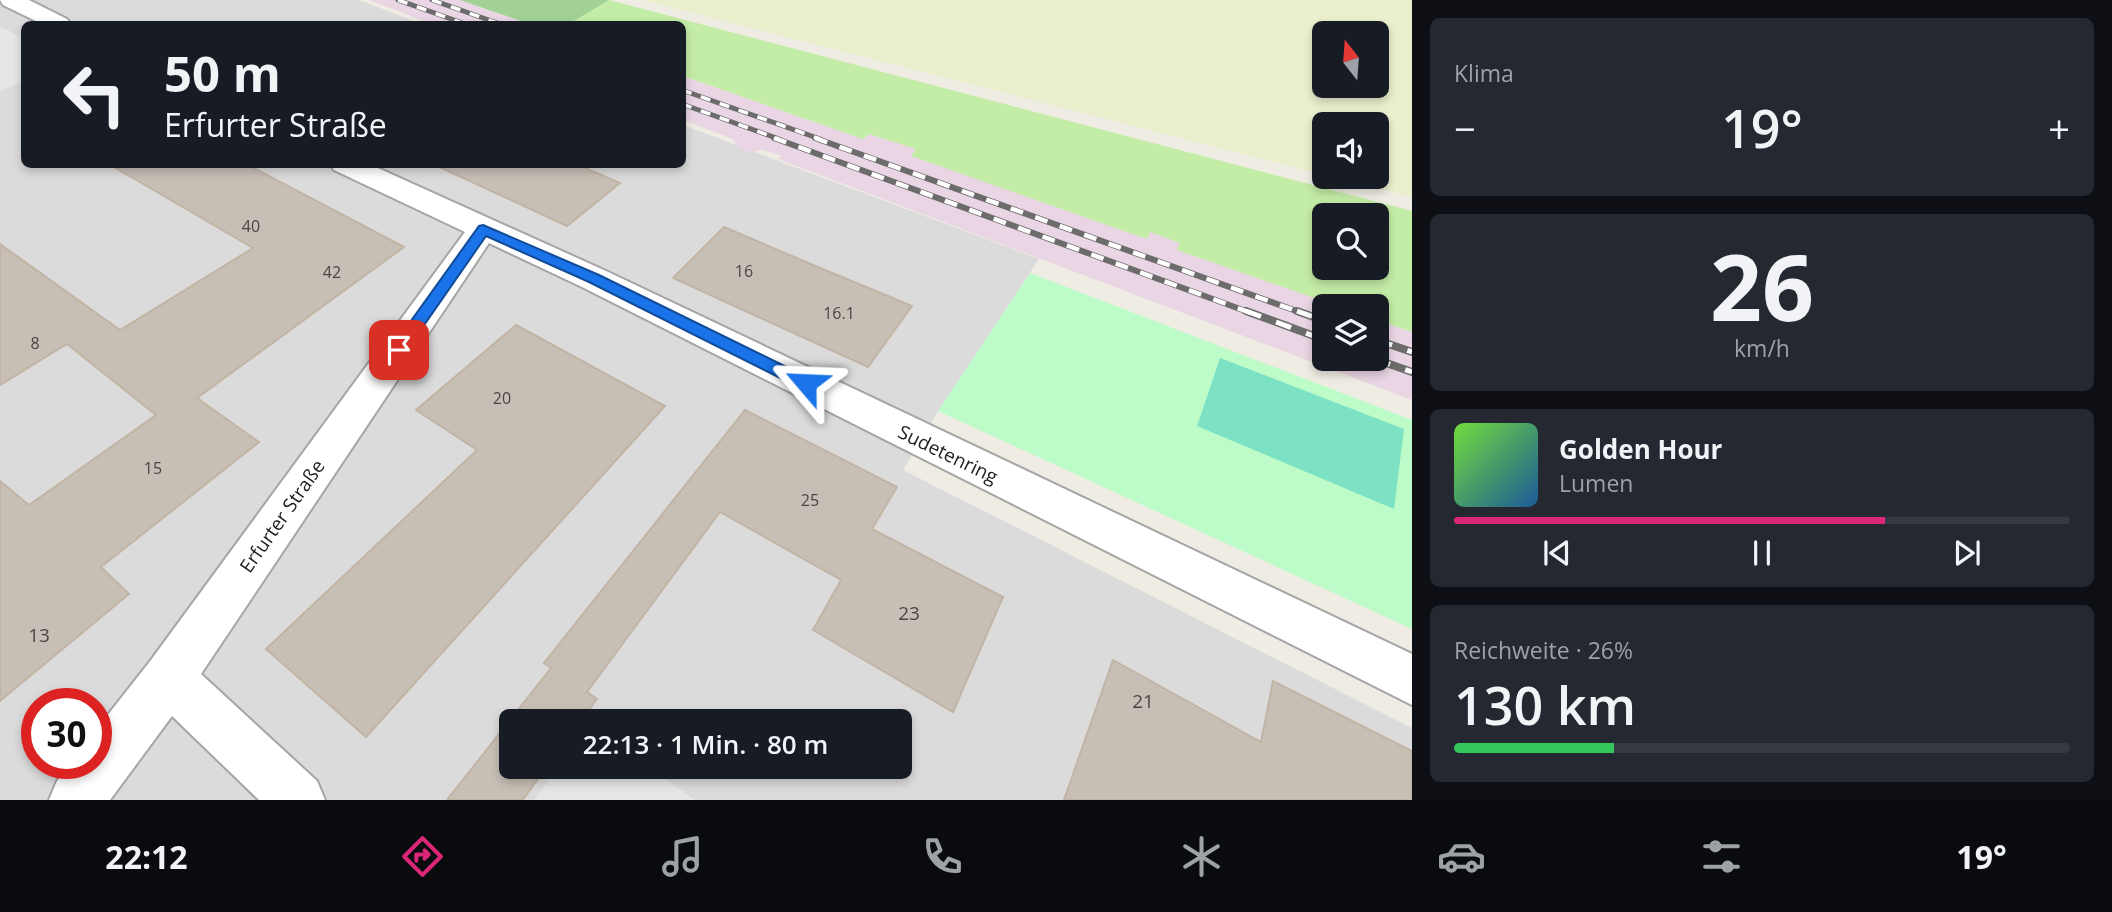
<!DOCTYPE html>
<html lang="de">
<meta charset="utf-8">
<style>
:root{--surface:#171b24;--page:#242831;--text:#f1f3f6;--muted:#9ea1a6;--line:#363941;--accent:#db2777}
body{margin:0;font-family:"Open Sans",sans-serif;background:var(--page);color:var(--text);height:100vh;display:flex;flex-direction:column;font-size:26px;white-space:nowrap}
*{box-sizing:border-box;margin:0}
p{font-size:23px;color:var(--muted)}
.icon{flex:none;width:38px;height:38px;fill:none;stroke:currentColor;stroke-width:2;stroke-linecap:round;stroke-linejoin:round}
.map{position:relative;flex:1;overflow:hidden}
.drawer{display:flex;flex-direction:column;gap:18px;padding:18px;background:#0d0f14;width:700px}
.drawer>*{flex:none}
.banner{position:absolute;left:21px;top:21px;width:665px;height:147px;border-radius:10px;box-shadow:0 4px 10px #0003;background:#171b24;color:var(--text);overflow:hidden}
.needle{width:46px;rotate:343deg}
.fabs{position:absolute;left:1312px;top:21px;display:grid;gap:14px}
.fabs a{display:grid;place-items:center;width:77px;height:77px;border-radius:10px;background:var(--surface);box-shadow:0 4px 10px #0003;font-size:35px}
.speed{position:absolute;left:21px;top:688px;display:flex;gap:14px;font-size:35px;font-weight:700;text-align:center}
.speed>*{display:grid;place-content:center;width:91px;height:91px;border-radius:50%;background:var(--surface);box-shadow:0 4px 10px #0003;line-height:1}
.speed .limit{border:10px solid #d22;background:#fff;color:#111}
.pin{position:absolute;display:grid;place-items:center;width:60px;height:60px;color:#fff;margin:-30px;border-radius:14px;box-shadow:0 4px 10px #0006}
.me{position:absolute;width:77px;margin:-38px;rotate:296deg;stroke-linejoin:round;filter:drop-shadow(0 0 5px #0008)}
.turn{display:flex;align-items:center;gap:24px;height:147px;padding:0 28px;font-size:32px}
.turn .icon{width:91px;height:91px;stroke-width:2.5}
.turn b{display:block;font-size:49px;line-height:60px}
.big{font-size:52px;font-weight:600;line-height:1.1}
.drawer .card{flex:1;display:flex;flex-direction:column;justify-content:center;gap:10px;min-width:0;padding:0 24px;border-radius:10px;background:var(--page)}
.drawer .dial{align-items:center;gap:0}
.dial b{font-size:91px;line-height:1}
.song{display:flex;align-items:center;gap:21px}
.cover{width:84px;height:84px;border-radius:10px;background:linear-gradient(135deg,hsl(100 70% 55%),hsl(210 70% 35%))}
.played{height:7px;border-radius:4px;background:linear-gradient(90deg,var(--accent) 70%,var(--line) 70%)}
.keys{display:flex;justify-content:space-around;direction:ltr}
.heat{display:flex;justify-content:space-between;align-items:center;font-size:38px;direction:ltr}
.charge{height:10px;border-radius:5px;background:linear-gradient(90deg,#34c759 26%,var(--line) 0)}
.trip{position:absolute;left:499px;top:709px;width:413px;height:70px;border-radius:10px;background:var(--surface);box-shadow:0 4px 10px #0003;font-weight:600;line-height:70px;text-align:center}
.tab-bar{display:flex;height:112px;justify-content:space-around;align-items:center;background:#090b0e;color:var(--muted)}
.tab-bar .icon{width:49px;height:49px}
.tab-bar .current{color:var(--accent)}
.tab-bar b{font-size:32px;color:var(--text)}
main{display:flex;flex:1;min-height:0}
.map>svg:first-child{display:block}
.residential{fill:#dcdbdb;fill-rule:evenodd}
.industrial{fill:#e9d5e3}
.farmland{fill:#eaefcd;fill-rule:evenodd}
.grass{fill:#c3eca6;fill-rule:evenodd}
.forest{fill:#a2d196}
.park{fill:#bdfcc8}
.pitch{fill:#7de2c4}
.parking{fill:#e6e6e6}
.building{fill:#c7bfb6;stroke:#c2b4a5;stroke-width:2}
.lines{fill:none;stroke-linecap:round;stroke-linejoin:round}
.minor-casing{stroke:#a5a5a5;stroke-width:4}
.minor{fill:#fff;fill-rule:evenodd}
.rail-far2-casing{stroke:#6c6c6c;stroke-width:5}
.rail-far1-casing{stroke:#6c6c6c;stroke-width:6}
.rail-casing{stroke:#6c6c6c;stroke-width:8}
.rail-far2{stroke:#fff;stroke-width:3.5;stroke-dasharray:10;stroke-linecap:butt}
.rail-far1{stroke:#fff;stroke-width:4.5;stroke-dasharray:13;stroke-linecap:butt}
.rail{stroke:#fff;stroke-width:5;stroke-dasharray:16;stroke-linecap:butt}
.route{fill:#1a73e8;stroke:#114b97;stroke-width:2}
.labels{text-anchor:middle;dominant-baseline:central;stroke-width:5;stroke-linejoin:round;paint-order:stroke}
.number-label{font-size:16px;fill:#484644}
.street-label{font-size:19px;fill:#1e1e1e;stroke:#fff}
.near-number-label{font-size:19px;fill:#484644}
</style>
<main>
<div class="map">
<svg width="1412" height="800" viewBox="0 0 1412 800">
<rect width="100%" height="100%" fill="#efece3"/>
<path class="residential" d="M0,0H359L422,24H24V164H682L683,125L1039,259L938,411L903,470L1412,728V800H0ZM37,704H96V763H37ZM511,721H900V766H511Z"/>
<path class="industrial" d="M369,0H460L530,24H424L421,20Z
M682,76L863,139L868,134L917,149L911,155L1147,239L1150,232L1180,243L1178,250L1337,306H1325V359H1377V320L1412,332V400L778,159L782,156L763,150L750,152L738,147L733,139L683,120Z"/>
<path class="farmland" d="M642,0H1412V197L1332,177H1377V124H1325V175ZM1325,33H1377V86H1325Z"/>
<path class="grass" d="M609,0L1412,211V332L1377,320V306H1337L1177,250L1180,243L1150,232L1147,239L911,156L916,149L869,134L863,139L683,76L682,24H569ZM1325,215H1377V268H1325Z"/>
<path class="forest" d="M460,0H609L569,24H530Z"/>
<path class="park" d="M1030,273L1412,420V629L938,411Z"/>
<path class="pitch" d="M1220,358L1404,429L1394,509L1197,426Z"/>
<path class="parking" d="M0,27L24,38V81L0,91Z
M559,766L648,767L695,800H534Z"/>
<path class="building" d="M109,164H246L404,247L197,398L259,442L101,567L129,594L0,701V481L29,505L156,415L67,344L0,385V244L120,330L253,248Z
M433,164H576L620,183L567,226Z
M724,227L813,265L912,306L868,367L673,278Z
M516,325L665,406L366,737L266,649L477,450L416,410Z
M745,410L897,487L872,529L1003,597L953,712L813,630L841,580L720,512L587,692L597,699L580,721H511V766H547L523,800H447L551,668L544,663Z
M1113,660L1261,742L1273,681L1412,751V800H1064Z"/>
<g class="lines">
<defs>
<path id="minor" d="M0,0H29L67,19L71,24H42L3,5Z
M330,164H369L606,271L1412,654V705L582,287L489,243L201,674L317,781L325,800H259L172,716L110,800H49L57,781L71,763H96V730L151,660L465,232L334,170Z"/>
</defs>
<use href="#minor" class="minor-casing"/>
<use href="#minor" class="minor"/>
<defs>
<path id="rail-far2" d="M398,0L465,24
M432,0L500,24
M682,90L820,139
M682,104L779,139"/>
<path id="rail-far1" d="M774,138L1251,313
M815,138L1302,313"/>
<path id="rail" d="M1246,311L1325,340
M1297,311L1325,321
M1377,340L1412,352
M1375,359L1412,372"/>
</defs>
<use href="#rail-far2" class="rail-far2-casing"/>
<use href="#rail-far1" class="rail-far1-casing"/>
<use href="#rail" class="rail-casing"/>
<use href="#rail-far2" class="rail-far2"/>
<use href="#rail-far1" class="rail-far1"/>
<use href="#rail" class="rail"/>
</g>
<path class="route" d="M483,225L599,275L811,379L813,383L811,388H800L589,282L486,236L404,354H393L391,350L393,346L479,226Z"/>
<g class="labels">
<g class="number-label">
<text x="251" y="226">40</text>
<text x="744" y="271">16</text>
<text x="332" y="272">42</text>
<text x="839" y="313">16.1</text>
<text x="35" y="343">8</text>
<text x="502" y="398">20</text>
<text x="153" y="468">15</text>
<text x="810" y="500">25</text>
</g>
<g class="street-label">
<text transform="translate(948 454) rotate(26)">Sudetenring</text>
<text transform="translate(282 516) rotate(-55)">Erfurter Straße</text>
</g>
<g class="near-number-label">
<text x="909" y="613">23</text>
<text x="39" y="635">13</text>
<text x="1143" y="701">21</text>
</g>
</g>
</svg>
<div class="fabs">
<a><svg class="needle" viewBox="-14 -14 28 28"><path d="M0-13l5 13h-10z" fill="#e53935"/><path d="M0 13l5-13h-10z" fill="#9ea1a6"/></svg></a>
<a><svg class="icon" aria-label="sound" viewBox="0 0 24 24"><path d="M4 9h4l5-4v14l-5-4H4zM17 9q2 3 0 6"/></svg></a>
<a><svg class="icon" aria-label="search" viewBox="0 0 24 24"><circle cx="10" cy="10" r="6"/><path d="M15 15l6 6"/></svg></a>
<a><svg class="icon" aria-label="layers" viewBox="0 0 24 24"><path d="M12 4l9 5-9 5-9-5zM3 14l9 5 9-5"/></svg></a>
</div>
<div class="speed"><div class="limit">30</div></div>
<div class="pin" style="left:399px;top:350px;background:#d93025"><svg class="icon" aria-label="arrive" viewBox="0 0 24 24"><path d="M6 21V4h12l-3 4 3 4H6"/></svg></div>
<svg class="me" style="left:806px;top:383px" viewBox="-20 -20 40 40"><path d="M0-17L14 15 0 8-14 15z" fill="#1a73e8" stroke="#fff" stroke-width="4"/></svg>
<div class="trip">22:13 · 1 Min. · 80 m</div>
<div class="banner">
<div class="turn"><svg class="icon" aria-label="left" viewBox="0 0 24 24"><path d="M17 20v-9H6M10 6l-5 5 5 5"/></svg><div><b>50 m</b>Erfurter Straße</div></div>
</div>
</div>
<section class="drawer">
<div class="card"><p>Klima</p>
<div class="heat"><a>−</a><b class="big">19°</b><a>+</a></div>
</div>
<div class="card dial"><b>26</b><p>km/h</p></div>
<div class="card">
<div class="song"><i class="cover"></i><div><b>Golden Hour</b><p>Lumen</p></div></div>
<div class="played"></div>
<div class="keys"><svg class="icon" aria-label="previous" viewBox="0 0 24 24"><path d="M18 5L8 12l10 7zM5 5v14"/></svg><svg class="icon" aria-label="pause" viewBox="0 0 24 24"><path d="M8 5v14M16 5v14"/></svg><svg class="icon" aria-label="next" viewBox="0 0 24 24"><path d="M6 5l10 7-10 7zM19 5v14"/></svg></div>
</div>
<div class="card"><p>Reichweite · 26%</p><b class="big">130 km</b><div class="charge"></div></div>
</section>
</main>
<nav class="tab-bar">
<b>22:12</b>
<svg class="icon current" aria-label="directions" viewBox="0 0 24 24"><path d="M12 3l9 9-9 9-9-9zM9 14v-3h6M13 9l2 2-2 2"/></svg>
<svg class="icon" aria-label="music" viewBox="0 0 24 24"><path d="M9 18V5l10-2v13"/><circle cx="6" cy="18" r="3"/><circle cx="16" cy="16" r="3"/></svg>
<svg class="icon" aria-label="phone" viewBox="0 0 24 24"><path d="M5 4h4l2 5-3 2q2 4 5 5l2-3 5 2v4C11 20 4 13 5 4z"/></svg>
<svg class="icon" aria-label="climate" viewBox="0 0 24 24"><path d="M12 3v18M4 7l16 10M4 17L20 7"/></svg>
<svg class="icon" aria-label="car" viewBox="0 0 24 24"><path d="M5 17H2v-5l4-1 3-4h7l3 4 3 1v5h-3M9 17h6M6 11h13"/><circle cx="7" cy="17" r="2"/><circle cx="17" cy="17" r="2"/></svg>
<svg class="icon" aria-label="filters" viewBox="0 0 24 24"><path d="M4 7h16M4 17h16"/><circle cx="9" cy="7" r="2"/><circle cx="15" cy="17" r="2"/></svg>
<b>19°</b>
</nav>
